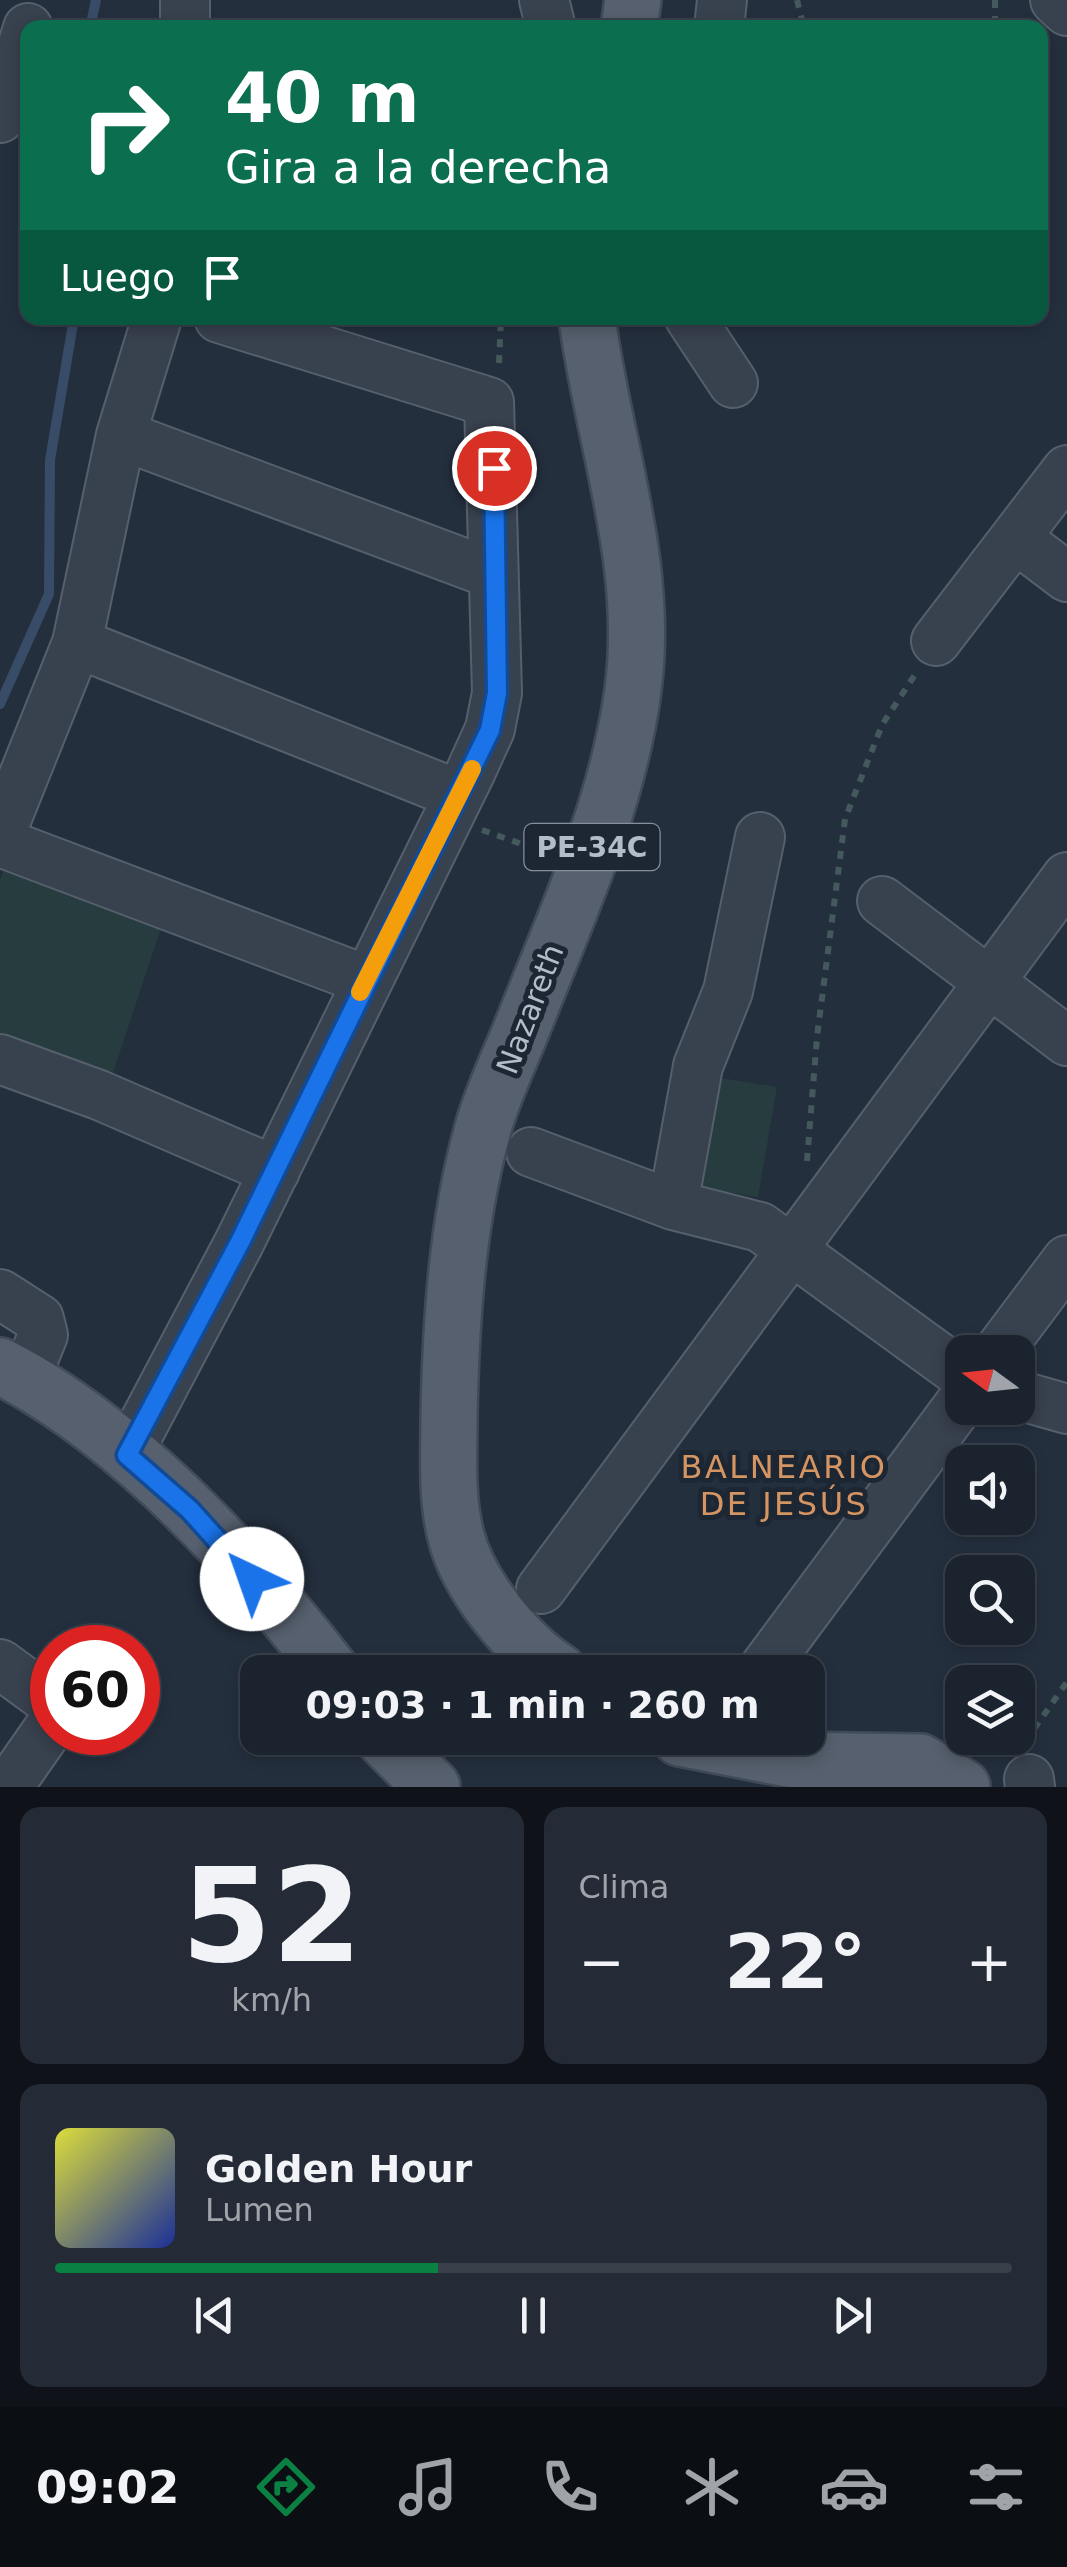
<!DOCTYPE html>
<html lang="es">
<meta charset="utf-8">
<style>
:root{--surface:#1b232e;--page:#242b36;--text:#f1f3f6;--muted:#a0a4aa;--line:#39404a;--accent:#0b8043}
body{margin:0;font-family:"DejaVu Sans",sans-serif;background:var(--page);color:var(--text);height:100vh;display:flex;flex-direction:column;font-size:38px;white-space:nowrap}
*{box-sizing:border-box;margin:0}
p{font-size:32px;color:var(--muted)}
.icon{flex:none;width:55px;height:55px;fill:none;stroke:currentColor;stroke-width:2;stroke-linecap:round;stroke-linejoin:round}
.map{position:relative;height:1787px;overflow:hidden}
.details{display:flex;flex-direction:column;gap:20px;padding:20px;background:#0f1319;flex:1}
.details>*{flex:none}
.guide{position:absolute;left:20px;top:20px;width:1028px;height:305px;border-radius:20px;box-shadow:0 5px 15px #0003,0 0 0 2px var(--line);background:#0b6e4f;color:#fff;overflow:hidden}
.needle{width:65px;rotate:285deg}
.buttons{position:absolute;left:945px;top:1335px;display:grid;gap:20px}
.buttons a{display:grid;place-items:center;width:90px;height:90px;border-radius:20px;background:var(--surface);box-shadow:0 5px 15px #0003,0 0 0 2px var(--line);font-size:50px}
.speed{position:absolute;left:30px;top:1625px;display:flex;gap:20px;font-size:50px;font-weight:700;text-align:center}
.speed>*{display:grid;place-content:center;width:130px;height:130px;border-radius:50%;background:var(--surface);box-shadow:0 5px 15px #0003,0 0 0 2px var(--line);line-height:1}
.speed .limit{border:15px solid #d22;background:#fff;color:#111}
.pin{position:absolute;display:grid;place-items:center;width:85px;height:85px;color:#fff;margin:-42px;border:5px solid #fff;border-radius:50%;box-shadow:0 2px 10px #0007}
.me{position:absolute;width:110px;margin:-55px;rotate:318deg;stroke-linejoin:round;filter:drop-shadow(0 0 8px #0008)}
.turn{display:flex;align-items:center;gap:35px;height:210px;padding:0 40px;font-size:45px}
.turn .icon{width:130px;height:130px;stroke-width:2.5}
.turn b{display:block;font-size:70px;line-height:85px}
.then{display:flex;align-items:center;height:95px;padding:0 40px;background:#0003;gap:20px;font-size:38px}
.big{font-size:75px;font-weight:800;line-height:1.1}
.details .widget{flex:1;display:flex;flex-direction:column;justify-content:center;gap:15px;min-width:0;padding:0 35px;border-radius:20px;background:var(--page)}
.details .dial{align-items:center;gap:0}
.dial b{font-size:130px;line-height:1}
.song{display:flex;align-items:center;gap:30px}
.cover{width:120px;height:120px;border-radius:15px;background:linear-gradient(135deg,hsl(60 70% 55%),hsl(230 70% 35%))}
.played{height:10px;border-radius:5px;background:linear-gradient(90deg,var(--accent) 40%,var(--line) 40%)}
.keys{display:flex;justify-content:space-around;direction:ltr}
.heat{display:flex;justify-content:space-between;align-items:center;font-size:55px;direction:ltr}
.details .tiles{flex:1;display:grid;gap:20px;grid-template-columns:1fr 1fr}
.widget:last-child{grid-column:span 2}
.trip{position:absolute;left:240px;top:1655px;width:585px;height:100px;border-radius:20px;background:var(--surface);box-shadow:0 5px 15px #0003,0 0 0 2px var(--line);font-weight:800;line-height:100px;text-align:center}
.menu{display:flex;height:160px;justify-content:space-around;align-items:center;background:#0b0e12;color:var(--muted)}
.menu .icon{width:70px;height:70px}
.menu .active{color:var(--accent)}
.menu b{font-size:45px;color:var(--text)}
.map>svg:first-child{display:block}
.green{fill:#263c3f}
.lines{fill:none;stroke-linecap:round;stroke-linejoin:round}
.stream{stroke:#394c67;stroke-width:10}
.minor-casing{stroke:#565f6c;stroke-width:52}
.major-casing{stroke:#414a57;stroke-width:60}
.path{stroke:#44595c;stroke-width:6;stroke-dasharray:8 8;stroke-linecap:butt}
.minor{stroke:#38414e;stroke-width:48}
.major{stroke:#56606e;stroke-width:55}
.route-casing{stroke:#114b97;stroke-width:25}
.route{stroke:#1a73e8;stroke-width:18}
.slow{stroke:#f59e0b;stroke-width:18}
.labels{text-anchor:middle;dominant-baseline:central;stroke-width:10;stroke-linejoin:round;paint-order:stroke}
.shield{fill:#1d2633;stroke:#878f9c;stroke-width:2.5}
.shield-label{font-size:28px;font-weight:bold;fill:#b4bcc9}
.street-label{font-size:30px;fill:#b4bcc9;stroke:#1d2633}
.neighbourhood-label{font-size:32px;letter-spacing:2.5px;fill:#d59563;stroke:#1d2633}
</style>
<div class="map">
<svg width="1067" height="1787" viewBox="0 0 1067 1787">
<rect width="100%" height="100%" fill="#242f3e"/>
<path class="green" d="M6,865L163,922L110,1082L0,1041V880Z
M721,1078L777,1087L758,1197L702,1188Z"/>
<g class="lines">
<path class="stream" d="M90,28L96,0
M0,704L49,594L50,460L74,318"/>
<defs>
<path id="minor" d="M185,0V28
M544,0L551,28
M1055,0L1067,11
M719,28L722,0
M0,118L28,28
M690,318L733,383
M121,435L493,574
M1017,539L1067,577
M936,641L1067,470
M77,643L459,795
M0,835L77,643L121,435L157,318
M0,842L366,980
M882,901L1067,1041
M0,1059L99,1095L275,1171
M531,1152L673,1205L760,1227L962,1374
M673,1205L698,1066L728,991L760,837
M0,1294L39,1319L43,1335L25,1379
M998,1352L1067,1260
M1018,1395L1067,1409
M127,1455L239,1243L470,773L490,729L497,693L489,402L219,318
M541,1589L1067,877
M0,1664L52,1702
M761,1672L962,1401
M1029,1779L1030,1787
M8,1787L52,1724"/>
<path id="major" d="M629,28L633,0
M0,1366C128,1431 245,1560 332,1672
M559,1672C517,1645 468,1585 456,1536C446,1498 449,1455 449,1416C451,1320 457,1224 482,1132C491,1098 507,1065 520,1033C564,921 617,810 633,690C650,563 603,441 587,318
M383,1738L432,1787
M680,1738L793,1760L920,1762L962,1787"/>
</defs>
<use href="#minor" class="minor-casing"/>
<use href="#major" class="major-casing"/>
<path class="path" d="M797,0L804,28
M995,0V28
M499,363L501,318
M482,830L550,854
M807,1161L817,1037L845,819L882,725L916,673
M1025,1742L1067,1682"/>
<use href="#minor" class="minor"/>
<use href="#major" class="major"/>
</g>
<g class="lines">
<defs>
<path id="route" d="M252,1579L190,1510L127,1455L240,1242L490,730L497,693L494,468"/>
</defs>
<use href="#route" class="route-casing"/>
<use href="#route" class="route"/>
<path class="slow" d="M360,992L472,769"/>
</g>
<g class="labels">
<rect class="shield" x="524.5" y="824" width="135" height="46" rx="8"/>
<g class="shield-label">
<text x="592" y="847">PE-34C</text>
</g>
<g class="street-label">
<text transform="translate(530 1009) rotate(-69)">Nazareth</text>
</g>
<g class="neighbourhood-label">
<text x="784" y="1467">BALNEARIO<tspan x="784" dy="37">DE JESÚS</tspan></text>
</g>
</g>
</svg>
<div class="buttons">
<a><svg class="needle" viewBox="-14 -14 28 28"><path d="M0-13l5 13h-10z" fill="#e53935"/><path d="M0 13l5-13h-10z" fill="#a0a4aa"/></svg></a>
<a><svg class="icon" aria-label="sound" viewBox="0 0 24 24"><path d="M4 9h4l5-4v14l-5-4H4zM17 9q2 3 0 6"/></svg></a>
<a><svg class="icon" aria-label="search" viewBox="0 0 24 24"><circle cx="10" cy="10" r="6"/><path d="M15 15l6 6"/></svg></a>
<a><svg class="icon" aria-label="layers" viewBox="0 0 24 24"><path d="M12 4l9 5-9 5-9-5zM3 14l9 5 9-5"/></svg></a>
</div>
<div class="speed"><div class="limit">60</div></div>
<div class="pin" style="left:494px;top:468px;background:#d93025"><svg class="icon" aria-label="arrive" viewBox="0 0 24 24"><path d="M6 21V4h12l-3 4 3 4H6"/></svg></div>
<svg class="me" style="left:252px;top:1579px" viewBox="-20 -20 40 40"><circle r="19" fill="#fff"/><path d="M0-13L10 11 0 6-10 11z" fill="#1a73e8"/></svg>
<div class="trip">09:03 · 1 min · 260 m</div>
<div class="guide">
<div class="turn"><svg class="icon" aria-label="right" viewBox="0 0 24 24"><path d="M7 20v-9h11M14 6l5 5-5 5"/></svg><div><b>40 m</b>Gira a la derecha</div></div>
<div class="then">Luego<svg class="icon" aria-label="arrive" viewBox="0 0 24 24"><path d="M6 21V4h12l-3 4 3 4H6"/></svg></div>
</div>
</div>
<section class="details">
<div class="tiles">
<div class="widget dial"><b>52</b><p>km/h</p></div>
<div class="widget"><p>Clima</p>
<div class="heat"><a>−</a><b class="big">22°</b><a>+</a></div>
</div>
<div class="widget">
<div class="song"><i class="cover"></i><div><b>Golden Hour</b><p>Lumen</p></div></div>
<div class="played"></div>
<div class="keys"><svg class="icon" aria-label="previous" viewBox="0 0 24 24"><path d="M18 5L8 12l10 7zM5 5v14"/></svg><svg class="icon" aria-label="pause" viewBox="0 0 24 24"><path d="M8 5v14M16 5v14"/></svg><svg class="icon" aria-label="next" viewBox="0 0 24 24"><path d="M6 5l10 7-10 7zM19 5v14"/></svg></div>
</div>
</div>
</section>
<nav class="menu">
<b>09:02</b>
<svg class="icon active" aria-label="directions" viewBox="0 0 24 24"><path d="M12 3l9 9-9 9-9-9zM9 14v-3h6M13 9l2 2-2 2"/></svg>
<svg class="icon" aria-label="music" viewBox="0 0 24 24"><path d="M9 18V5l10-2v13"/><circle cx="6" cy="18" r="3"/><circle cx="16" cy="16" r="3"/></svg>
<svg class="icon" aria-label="phone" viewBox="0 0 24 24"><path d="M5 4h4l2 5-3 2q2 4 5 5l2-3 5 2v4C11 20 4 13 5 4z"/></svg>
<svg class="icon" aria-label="climate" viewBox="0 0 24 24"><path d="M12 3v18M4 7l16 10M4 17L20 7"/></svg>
<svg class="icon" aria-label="car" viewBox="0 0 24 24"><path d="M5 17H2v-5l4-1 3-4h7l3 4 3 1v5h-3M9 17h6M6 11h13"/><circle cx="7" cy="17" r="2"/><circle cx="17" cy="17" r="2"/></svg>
<svg class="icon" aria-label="filters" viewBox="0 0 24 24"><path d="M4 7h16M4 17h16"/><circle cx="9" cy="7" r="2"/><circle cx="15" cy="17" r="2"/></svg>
</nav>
